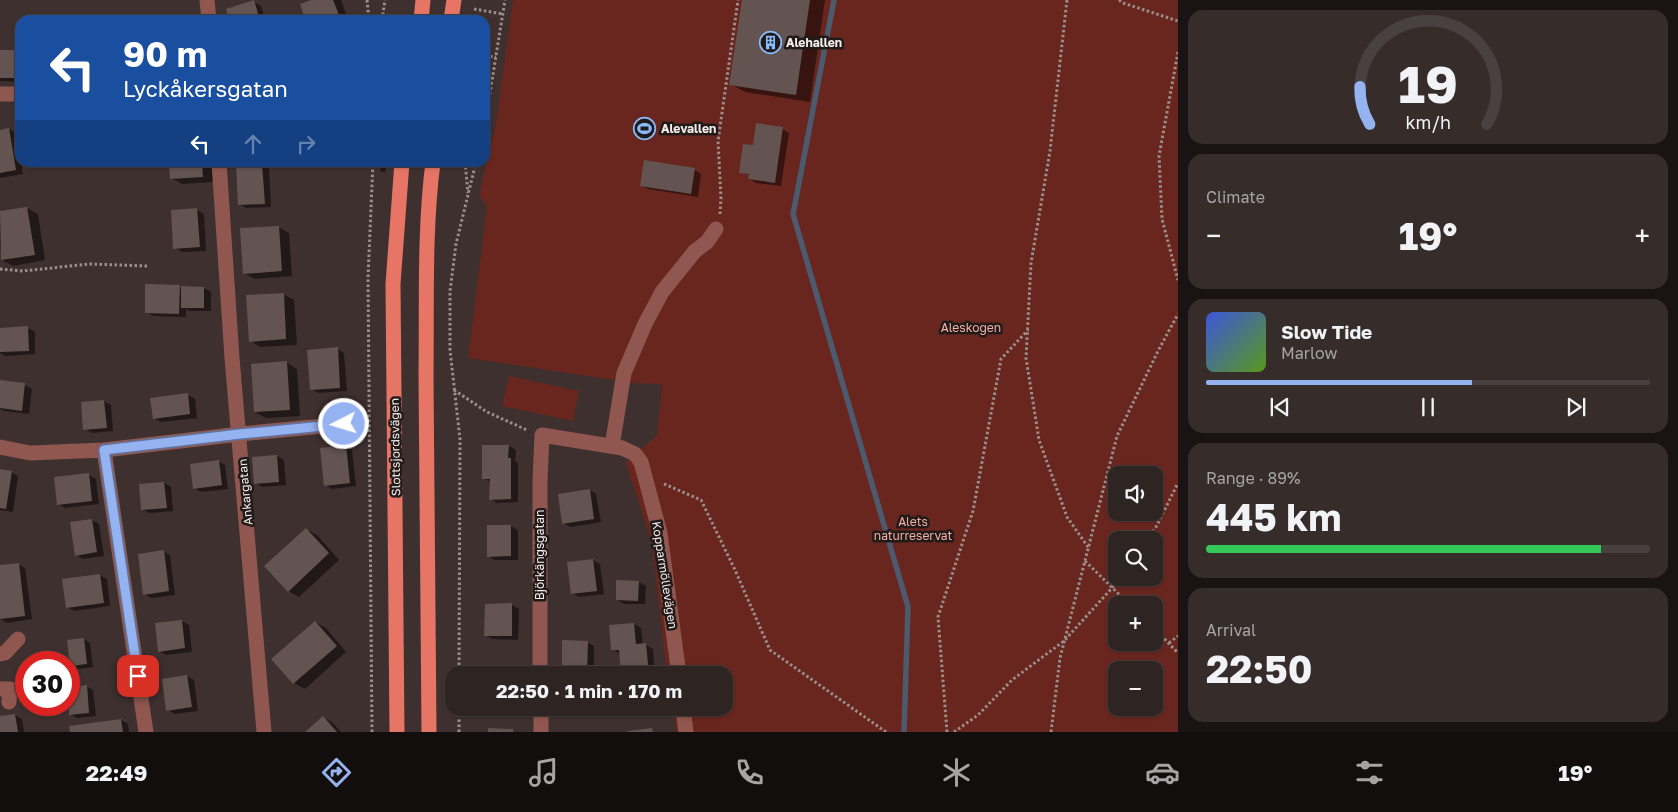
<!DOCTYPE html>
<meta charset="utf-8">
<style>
:root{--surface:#2e2422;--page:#362c2a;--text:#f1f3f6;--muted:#a7a4a5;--line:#494140;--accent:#95b2f1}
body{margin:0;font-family:"Golos Text",sans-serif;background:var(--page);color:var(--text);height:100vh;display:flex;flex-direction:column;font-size:19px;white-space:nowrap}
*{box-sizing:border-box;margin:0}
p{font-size:16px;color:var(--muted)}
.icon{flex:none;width:28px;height:28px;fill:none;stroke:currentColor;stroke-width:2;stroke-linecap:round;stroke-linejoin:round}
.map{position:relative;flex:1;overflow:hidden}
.panel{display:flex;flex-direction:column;gap:10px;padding:10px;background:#191413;width:500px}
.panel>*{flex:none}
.banner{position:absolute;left:15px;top:15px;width:475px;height:152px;border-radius:15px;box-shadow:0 1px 4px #0004,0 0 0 1px var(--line);background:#1a4fa0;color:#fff;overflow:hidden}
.buttons{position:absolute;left:1108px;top:466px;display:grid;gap:10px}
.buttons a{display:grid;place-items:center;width:55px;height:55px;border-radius:10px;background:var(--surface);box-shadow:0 1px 4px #0004,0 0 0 1px var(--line);font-size:25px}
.speed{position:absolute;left:15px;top:651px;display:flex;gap:10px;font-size:25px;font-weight:700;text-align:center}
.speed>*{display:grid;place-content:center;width:65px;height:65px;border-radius:50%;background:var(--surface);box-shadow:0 1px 4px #0004,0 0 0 1px var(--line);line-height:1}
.speed .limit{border:8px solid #d22;background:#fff;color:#111}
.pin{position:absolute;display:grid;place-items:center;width:42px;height:42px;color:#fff;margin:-21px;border-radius:10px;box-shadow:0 2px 8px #0006}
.me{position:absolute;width:55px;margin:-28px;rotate:265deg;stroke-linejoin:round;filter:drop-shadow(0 0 4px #0008)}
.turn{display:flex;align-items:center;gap:18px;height:105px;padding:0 25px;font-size:22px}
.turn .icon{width:65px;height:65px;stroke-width:2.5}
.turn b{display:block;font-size:35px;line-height:42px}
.lanes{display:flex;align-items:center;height:48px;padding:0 25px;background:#0003;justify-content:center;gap:25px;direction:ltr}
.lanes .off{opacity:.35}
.big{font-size:38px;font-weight:700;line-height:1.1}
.panel .tile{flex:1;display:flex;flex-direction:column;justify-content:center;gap:8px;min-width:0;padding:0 18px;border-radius:15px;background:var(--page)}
.panel .dial{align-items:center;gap:0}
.dial svg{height:130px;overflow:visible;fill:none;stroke:var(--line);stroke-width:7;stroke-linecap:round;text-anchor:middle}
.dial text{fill:var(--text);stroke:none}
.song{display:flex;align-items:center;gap:15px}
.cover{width:60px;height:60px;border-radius:8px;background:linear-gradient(135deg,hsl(230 70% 55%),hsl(90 70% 35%))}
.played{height:5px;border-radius:2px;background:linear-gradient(90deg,var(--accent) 60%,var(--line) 60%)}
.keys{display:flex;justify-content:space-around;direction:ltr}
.heat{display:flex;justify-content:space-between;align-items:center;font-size:28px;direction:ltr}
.charge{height:8px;border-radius:4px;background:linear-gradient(90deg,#34c759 89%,var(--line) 0)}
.trip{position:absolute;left:445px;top:666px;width:288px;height:50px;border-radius:15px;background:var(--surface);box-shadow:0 1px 4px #0004,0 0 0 1px var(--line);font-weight:700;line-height:50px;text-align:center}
.tab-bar{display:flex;height:80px;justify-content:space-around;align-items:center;background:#120e0e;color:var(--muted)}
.tab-bar .icon{width:35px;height:35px}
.tab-bar .selected{color:var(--accent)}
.tab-bar b{font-size:22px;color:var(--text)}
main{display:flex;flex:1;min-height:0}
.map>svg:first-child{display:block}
.green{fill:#68261f;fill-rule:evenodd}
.shadow{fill:#0007}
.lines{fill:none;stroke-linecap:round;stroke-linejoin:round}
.stream{stroke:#4c5a6e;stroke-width:5.5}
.building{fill:#635451}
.path{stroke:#9b8f8d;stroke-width:3;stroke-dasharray:2.5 2.5;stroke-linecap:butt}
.minor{stroke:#8f574f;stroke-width:15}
.major{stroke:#e67566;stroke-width:15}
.route-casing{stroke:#61749d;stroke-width:12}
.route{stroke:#95b2f1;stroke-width:9}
.labels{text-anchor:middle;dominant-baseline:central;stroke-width:5;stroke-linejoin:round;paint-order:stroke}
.poi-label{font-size:12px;font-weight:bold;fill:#f5ecea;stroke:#201a19;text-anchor:start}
.park-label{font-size:12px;fill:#f5afa5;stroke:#201a19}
.street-label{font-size:12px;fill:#f5ecea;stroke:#201a19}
</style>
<main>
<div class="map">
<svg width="1178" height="732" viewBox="0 0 1178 732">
<rect width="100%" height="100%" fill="#3e302e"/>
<path class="green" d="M513,0H1178V732H677L672,708H724V675H667L652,543L626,463L657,435L662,384L633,383L468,358L487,206L479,195L496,124ZM1116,475H1154V512H1116ZM1116,540H1154V578H1116ZM1116,605H1154V642H1116ZM1116,670H1154V708H1116Z
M509,376L579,391L573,421L502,406Z"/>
<path class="shadow" d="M314,0H341L348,20H307Z
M744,0H825L810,102L745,92L731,84Z
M254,2L261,6L265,20H230Z
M0,51L20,52V82L0,81Z
M9,129L16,133L23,174L0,178V131Z
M782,129L789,133L781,186L756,183L750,179V175L740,172L753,146Z
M80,162H152V163Z
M170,162H212L213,182L182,184L171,178Z
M262,164L269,168L271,207L246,208L239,204Z
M381,164L386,166L385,173L380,171Z
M695,170L701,174L698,197L648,189L641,185Z
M27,208L38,214L45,260L13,266L2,260L0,245V212Z
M197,210L204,214L206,251L182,252L175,248Z
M278,227L289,233L292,276L255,279L244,273Z
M179,286L182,288H204L211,292V311H189L186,309V317L153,316L146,312Z
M283,294L294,300L297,345L260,347L250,341Z
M28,328L35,332V354L5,356L0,353V329Z
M337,349L344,353L347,391L318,393L311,389Z
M286,362L297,369L300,416L266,418L255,412Z
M0,385H25L32,389L29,414L4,411L0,409Z
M188,395L195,399L197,418L161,422L154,418Z
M104,401L111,405L113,431L92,433L85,429Z
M346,446L352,450L356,486L332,489L325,485Z
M509,446L516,450L515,461L518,463V502L497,503L491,499V482L483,478Z
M277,456L284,460L286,485L262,487L256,483Z
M218,461L225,465L228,489L201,492L194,488Z
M0,471L11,472L18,476L13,512L0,510Z
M89,475L96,479L99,504L65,508L58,504Z
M164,483L171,487L173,511L149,513L142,509Z
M590,490L596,494L601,522L570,527L563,523Z
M92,520L99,524L104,556L83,559L76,555Z
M511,526L518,530V560H495L488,556Z
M306,529L317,535L339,560L299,597L288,591Z
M163,551L170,555L175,595L151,598L144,594Z
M593,560L600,564L604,594L579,597L572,593Z
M18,564L25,568L32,619L7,623L0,619V567Z
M100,575L107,579L110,606L74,611L67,607Z
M639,582L646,586L645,604H624L617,600Z
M512,605L519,609L518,640L492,639L485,635Z
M182,621L189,625L192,652L166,655L159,651Z
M315,622L326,628L346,652L305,689L294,683L273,660Z
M634,624L641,628L643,645H646L653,649L655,675H622L620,654L613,649Z
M84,639L90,643L93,667L78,669L72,665Z
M587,642L594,646V675H563Z
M187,676L194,680L198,711L175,714L168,710Z
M86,686L93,690L96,716L77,718L70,714L69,688Z
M15,715L22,719L24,732H0V717Z
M323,717L333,723L341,732H307Z
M121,720L128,724L129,732H71V727Z"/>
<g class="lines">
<path class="stream" d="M834,0L793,214L908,607L904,732"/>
</g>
<path class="building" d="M254,0L260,20H229L226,9Z
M311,0H333L341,20H305L300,4Z
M742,0H810L796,95L729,85Z
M0,50H19V78H0Z
M756,123L783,127L775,183L748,179L749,174L739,173L743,144L753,145Z
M9,128L16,170L0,173V130Z
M644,160L695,168L691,194L640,186Z
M169,162H202L203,177L170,179Z
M262,163L265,204L238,205L236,164Z
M27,207L35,255L1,260L0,211Z
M197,208L200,247L173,249L171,210Z
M279,226L282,271L243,274L240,228Z
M145,284L180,285L179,314L145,313Z
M181,286L204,287V308H181Z
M284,293L286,339L249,342L246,295Z
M28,326L29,351L0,352V328Z
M338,347L340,388L310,390L307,350Z
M287,361L290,410L254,412L251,364Z
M0,380L25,383L22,411L0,408Z
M188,393L190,414L153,419L150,398Z
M104,400L107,428L83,430L81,402Z
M346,445L350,483L324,486L320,448Z
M482,445H509L508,458H511V499L489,500L490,479H482Z
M277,455L279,482L254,484L252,457Z
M219,460L222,485L193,489L190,464Z
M0,469L12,471L6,509L0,508Z
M89,473L92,501L57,505L54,477Z
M164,482L167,508L141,510L139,484Z
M590,489L594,519L562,524L558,494Z
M92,519L97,552L75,556L70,522Z
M487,525H511V556L487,557Z
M306,528L329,553L288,592L264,566Z
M164,550L169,591L143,595L138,554Z
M593,559L597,591L571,594L567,562Z
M19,563L25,616L0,619V565Z
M100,574L104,603L66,608L62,579Z
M616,580L639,581L638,601L616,600Z
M512,603V636H484L485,604Z
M182,620L185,648L158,652L155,623Z
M315,621L337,646L293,684L271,659Z
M634,623L636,644L646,643L649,675H621L619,650H611L609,625Z
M84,638L87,664L70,666L67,640Z
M562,640L588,641L587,675H562Z
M513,671V675H486V672Z
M187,675L192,707L166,711L162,679Z
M87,685L89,713L69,715V687Z
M15,714L18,732H0V716Z
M323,716L337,732H305Z
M121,719L123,732H70L69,726Z
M488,728L513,729V732H488Z
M652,728L653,732H628V731Z"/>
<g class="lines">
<path class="path" d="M367,0L369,20
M1067,0L1050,151L1031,263L1026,358L1039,440L1067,517L1088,547
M1119,0L1123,3L1178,21
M474,9L503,14
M382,20L385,0
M1178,52L1159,156L1162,219L1178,280
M485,56L496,57
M485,124L505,0
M465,162L468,193
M720,214L721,199L718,141L738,0
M0,269L23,271L89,264L148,266
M454,390L487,412L527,430
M664,484L701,500L735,570L770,650L886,732
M1147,540L1156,527L1178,483
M1085,561L1130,605
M1154,628L1178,653
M1169,643L1178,636
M459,675L460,439L450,350V291L456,244L476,162
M372,732L368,278L373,162
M459,732V708
M947,732L938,617L973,511L1001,359L1028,330
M954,732L978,715L1012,680L1064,641L1121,578
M1051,732L1060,658L1117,436L1158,351L1178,314"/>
<path class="minor" d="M207,0L209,20
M0,94H20
M219,162L232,358L264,732
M612,446L624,373L645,324L662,292L695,251L707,242L716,229
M0,447L30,453L104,450L240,434L344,424
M104,450L146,732
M0,654L5,653L18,639
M540,675V481L542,435L622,448L635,454L641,462L660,533L679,675
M0,689H10L9,702
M541,708V732
M683,708L686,732"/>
<path class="major" d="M421,20L423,0
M451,20L454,0
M397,732L393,284L402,162
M429,732C427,613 426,494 426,375C427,304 424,233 433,162"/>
</g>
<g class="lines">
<defs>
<path id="route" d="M138,676L104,450L240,434L344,424"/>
</defs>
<use href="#route" class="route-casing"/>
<use href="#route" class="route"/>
</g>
<defs>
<symbol id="building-ring" viewBox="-11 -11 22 22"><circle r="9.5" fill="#201a19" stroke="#88bafc" stroke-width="1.5"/><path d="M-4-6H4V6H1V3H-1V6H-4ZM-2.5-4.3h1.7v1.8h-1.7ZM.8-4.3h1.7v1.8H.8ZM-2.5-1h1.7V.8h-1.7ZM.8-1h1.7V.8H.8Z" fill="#88bafc"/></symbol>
<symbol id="stadium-ring" viewBox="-11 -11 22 22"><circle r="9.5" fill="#201a19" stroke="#88bafc" stroke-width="1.5"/><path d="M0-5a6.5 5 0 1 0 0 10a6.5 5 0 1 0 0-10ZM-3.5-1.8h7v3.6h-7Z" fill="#88bafc"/></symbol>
</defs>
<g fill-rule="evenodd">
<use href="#building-ring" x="758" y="30" width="25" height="25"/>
<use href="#stadium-ring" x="632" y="116" width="25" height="25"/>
</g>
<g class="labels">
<g class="poi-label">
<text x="786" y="42">Alehallen</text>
<text x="661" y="128">Alevallen</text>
</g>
<g class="park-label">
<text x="971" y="327">Aleskogen</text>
<text x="913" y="521">Alets<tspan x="913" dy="14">naturreservat</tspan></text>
</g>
<g class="street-label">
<text transform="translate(395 447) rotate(-91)">Slottsjordsvägen</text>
<text transform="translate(245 492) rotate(-95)">Ankargatan</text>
<text transform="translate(539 555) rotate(-90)">Björkängsgatan</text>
<text transform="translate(665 575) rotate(81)">Kopparmöllevägen</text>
</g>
</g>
</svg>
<div class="buttons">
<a><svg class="icon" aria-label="sound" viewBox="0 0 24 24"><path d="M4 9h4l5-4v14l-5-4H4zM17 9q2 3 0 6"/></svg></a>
<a><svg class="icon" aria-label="search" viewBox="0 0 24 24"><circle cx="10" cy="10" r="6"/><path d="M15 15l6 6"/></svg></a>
<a>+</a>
<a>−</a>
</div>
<div class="speed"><div class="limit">30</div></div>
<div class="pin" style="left:138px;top:676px;background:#d93025"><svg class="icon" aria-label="arrive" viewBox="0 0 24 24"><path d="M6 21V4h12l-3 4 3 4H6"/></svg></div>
<svg class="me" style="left:344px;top:424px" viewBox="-20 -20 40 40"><circle r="17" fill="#95b2f1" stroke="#fff" stroke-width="3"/><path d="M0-11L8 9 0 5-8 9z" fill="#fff"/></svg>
<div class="trip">22:50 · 1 min · 170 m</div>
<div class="banner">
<div class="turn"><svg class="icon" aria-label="left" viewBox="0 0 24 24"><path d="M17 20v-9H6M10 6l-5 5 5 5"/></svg><div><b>90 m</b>Lyckåkersgatan</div></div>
<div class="lanes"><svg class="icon" aria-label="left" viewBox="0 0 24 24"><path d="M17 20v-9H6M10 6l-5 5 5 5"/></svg><svg class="icon off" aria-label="ahead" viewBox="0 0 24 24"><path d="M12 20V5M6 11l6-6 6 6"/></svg><svg class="icon off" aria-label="right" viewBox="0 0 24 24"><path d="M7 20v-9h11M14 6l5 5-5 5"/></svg></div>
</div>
</div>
<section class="panel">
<div class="tile dial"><svg viewBox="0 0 100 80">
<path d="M14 69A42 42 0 1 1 86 69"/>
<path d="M14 69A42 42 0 0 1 8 46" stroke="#95b2f1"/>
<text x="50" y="56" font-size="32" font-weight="700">19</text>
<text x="50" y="72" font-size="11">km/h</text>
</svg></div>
<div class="tile"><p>Climate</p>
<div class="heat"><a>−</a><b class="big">19°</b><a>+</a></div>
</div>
<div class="tile">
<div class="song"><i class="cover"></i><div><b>Slow Tide</b><p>Marlow</p></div></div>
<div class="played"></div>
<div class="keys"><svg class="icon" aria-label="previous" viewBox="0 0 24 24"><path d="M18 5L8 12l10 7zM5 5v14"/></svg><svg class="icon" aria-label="pause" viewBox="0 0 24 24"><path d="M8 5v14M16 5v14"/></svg><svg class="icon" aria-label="next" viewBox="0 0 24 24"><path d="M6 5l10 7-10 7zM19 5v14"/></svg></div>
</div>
<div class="tile"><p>Range · 89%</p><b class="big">445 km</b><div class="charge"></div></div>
<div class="tile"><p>Arrival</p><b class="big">22:50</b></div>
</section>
</main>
<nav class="tab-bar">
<b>22:49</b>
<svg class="icon selected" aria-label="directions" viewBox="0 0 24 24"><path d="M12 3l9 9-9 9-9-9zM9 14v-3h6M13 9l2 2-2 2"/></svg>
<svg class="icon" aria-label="music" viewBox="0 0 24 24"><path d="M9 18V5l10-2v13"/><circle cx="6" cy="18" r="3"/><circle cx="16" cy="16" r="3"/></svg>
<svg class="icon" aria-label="phone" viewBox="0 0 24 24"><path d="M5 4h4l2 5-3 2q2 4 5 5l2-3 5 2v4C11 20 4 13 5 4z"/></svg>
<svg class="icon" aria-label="climate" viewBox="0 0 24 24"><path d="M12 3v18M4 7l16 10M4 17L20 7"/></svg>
<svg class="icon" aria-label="car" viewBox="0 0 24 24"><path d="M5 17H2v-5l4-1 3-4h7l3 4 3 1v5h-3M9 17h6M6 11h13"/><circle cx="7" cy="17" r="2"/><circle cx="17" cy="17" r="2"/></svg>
<svg class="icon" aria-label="filters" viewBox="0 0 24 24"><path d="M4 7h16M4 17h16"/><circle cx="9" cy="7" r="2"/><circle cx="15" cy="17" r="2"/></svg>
<b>19°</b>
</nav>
